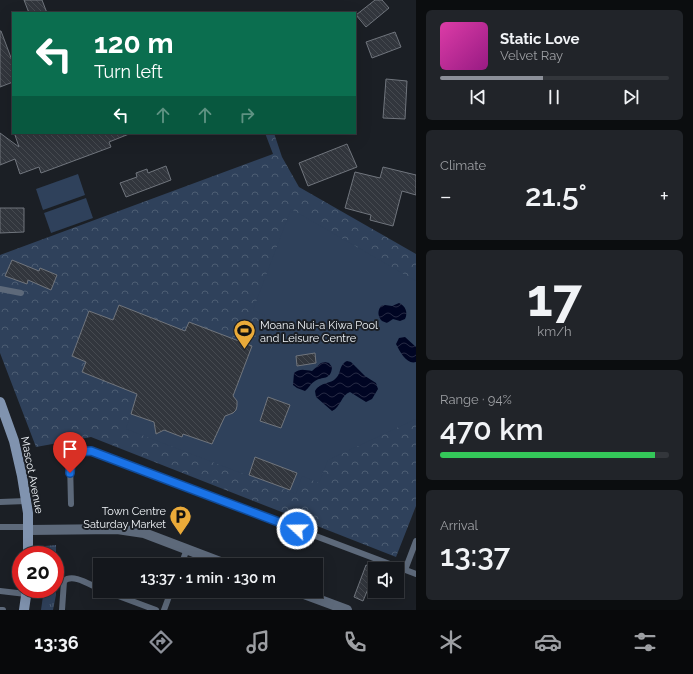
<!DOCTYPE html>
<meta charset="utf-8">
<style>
:root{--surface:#14171c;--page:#212429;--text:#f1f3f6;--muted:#9d9fa3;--line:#33363b;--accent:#8c9099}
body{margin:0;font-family:Raleway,sans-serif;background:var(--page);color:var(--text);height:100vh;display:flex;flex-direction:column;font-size:15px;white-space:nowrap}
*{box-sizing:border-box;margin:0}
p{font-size:13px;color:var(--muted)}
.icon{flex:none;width:22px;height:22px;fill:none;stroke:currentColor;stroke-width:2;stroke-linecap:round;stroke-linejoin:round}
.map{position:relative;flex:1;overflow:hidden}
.details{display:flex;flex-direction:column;gap:10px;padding:10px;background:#0b0d0f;width:277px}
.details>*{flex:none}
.top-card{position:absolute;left:12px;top:12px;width:344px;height:122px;border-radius:0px;box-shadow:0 4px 16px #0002,0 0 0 1px var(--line);background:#0b6e4f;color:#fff;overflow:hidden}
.fabs{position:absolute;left:368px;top:562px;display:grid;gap:8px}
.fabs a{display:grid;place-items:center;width:36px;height:36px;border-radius:0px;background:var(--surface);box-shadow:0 4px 16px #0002,0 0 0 1px var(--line);font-size:20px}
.speed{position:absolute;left:12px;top:546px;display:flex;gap:8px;font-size:20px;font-weight:700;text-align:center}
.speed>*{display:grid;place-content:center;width:52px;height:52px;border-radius:50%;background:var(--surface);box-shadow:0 4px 16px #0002,0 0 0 1px var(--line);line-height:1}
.speed .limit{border:6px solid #d22;background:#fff;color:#111}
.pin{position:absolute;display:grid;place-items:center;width:34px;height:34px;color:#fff;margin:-41px -17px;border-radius:50% 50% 50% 0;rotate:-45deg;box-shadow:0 0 4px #0007}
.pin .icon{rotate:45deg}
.me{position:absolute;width:44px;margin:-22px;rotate:291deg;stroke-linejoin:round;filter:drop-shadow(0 0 3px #0008)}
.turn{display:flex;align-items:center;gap:14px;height:84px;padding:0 16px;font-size:18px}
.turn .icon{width:52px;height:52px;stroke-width:2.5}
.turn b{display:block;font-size:28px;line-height:34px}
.lanes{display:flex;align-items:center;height:38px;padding:0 16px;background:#0003;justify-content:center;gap:20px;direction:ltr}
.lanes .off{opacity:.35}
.big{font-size:30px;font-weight:600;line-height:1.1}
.details .card{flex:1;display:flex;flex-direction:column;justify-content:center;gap:6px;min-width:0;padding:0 14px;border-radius:6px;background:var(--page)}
.details .dial{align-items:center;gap:0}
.dial b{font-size:52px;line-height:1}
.song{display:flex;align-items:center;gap:12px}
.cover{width:48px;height:48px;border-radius:6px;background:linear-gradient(135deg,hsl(320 70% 55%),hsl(310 70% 35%))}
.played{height:4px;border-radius:2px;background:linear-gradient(90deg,var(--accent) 45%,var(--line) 45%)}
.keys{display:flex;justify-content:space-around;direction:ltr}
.heat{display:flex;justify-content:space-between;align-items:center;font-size:22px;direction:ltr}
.charge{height:6px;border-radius:3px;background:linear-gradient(90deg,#34c759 94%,var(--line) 0)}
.trip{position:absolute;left:93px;top:558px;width:230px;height:40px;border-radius:0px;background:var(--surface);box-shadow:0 4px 16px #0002,0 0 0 1px var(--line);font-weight:600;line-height:40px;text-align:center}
.tab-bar{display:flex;height:64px;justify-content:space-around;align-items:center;background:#08090b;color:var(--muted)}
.tab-bar .icon{width:28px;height:28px}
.tab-bar .selected{color:var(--accent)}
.tab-bar b{font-size:18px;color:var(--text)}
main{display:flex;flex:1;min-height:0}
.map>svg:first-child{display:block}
.grass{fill:url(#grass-tufts)}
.park{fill:url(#park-crowns)}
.garden{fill:#2f415b}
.water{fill:url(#water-waves)}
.building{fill:url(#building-back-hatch);stroke:#70757d}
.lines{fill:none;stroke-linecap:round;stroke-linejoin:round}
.service{stroke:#5d697a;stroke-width:6}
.minor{stroke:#5d697a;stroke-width:10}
.secondary{stroke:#8093af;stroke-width:10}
.route-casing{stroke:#114b97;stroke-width:10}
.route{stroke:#1a73e8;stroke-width:7}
.labels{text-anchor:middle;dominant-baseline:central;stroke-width:4;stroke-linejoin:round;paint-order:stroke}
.poi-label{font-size:11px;fill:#f0f4f8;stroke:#1b1f25;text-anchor:start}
.street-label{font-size:11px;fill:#f0f4f8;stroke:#1b1f25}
</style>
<main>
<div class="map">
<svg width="416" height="610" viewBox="0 0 416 610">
<defs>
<pattern id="grass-tufts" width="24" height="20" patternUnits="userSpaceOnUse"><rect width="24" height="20" fill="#2f415b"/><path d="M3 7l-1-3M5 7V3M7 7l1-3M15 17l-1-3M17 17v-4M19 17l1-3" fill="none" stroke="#4d5d73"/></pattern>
<pattern id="park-crowns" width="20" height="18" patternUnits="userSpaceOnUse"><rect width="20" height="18" fill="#2f415b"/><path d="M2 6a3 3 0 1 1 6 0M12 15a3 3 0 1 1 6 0" fill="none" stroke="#4d5d73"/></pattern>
<pattern id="water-waves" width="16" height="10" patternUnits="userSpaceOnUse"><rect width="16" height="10" fill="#000523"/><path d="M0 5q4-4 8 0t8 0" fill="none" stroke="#262a44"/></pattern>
<pattern id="building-back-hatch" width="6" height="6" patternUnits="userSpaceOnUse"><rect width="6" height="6" fill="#32363d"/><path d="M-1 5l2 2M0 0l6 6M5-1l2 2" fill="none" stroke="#464a50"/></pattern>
</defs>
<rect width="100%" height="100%" fill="#1b1f25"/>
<path class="grass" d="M56,545V595L53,610H41L44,589H55V555H45V546Z"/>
<path class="park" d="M265,133H274L282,157L299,187L416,254V506L396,557L91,437L36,447L0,353V255L273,154Z"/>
<path class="garden" d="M78,174L85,195L43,210L36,189Z
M86,198L93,218L51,233L44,213Z
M291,209L416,281V419L328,460L319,483L302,476L296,494L126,429L137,393L136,385L133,393L82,372L86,362L72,356L89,311L113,320L119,305L185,331L189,322L252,346L265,315L253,310Z"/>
<path class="water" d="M399,303C406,306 408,313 405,319L400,321L393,319L387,323L382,321C378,317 377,311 381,306L385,305L392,306Z
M405,337L416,347V362C407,365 400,352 396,344L399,338Z
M347,361L351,362L365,376L376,383L378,389L372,399L366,402L350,392C341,395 341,407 332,411L316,397L315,391C321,381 331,385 337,377C341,372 339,367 345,362Z
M325,362L329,363L332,367C331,381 322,376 315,381C311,383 309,388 305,391L297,388L293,385L294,373C300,368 305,370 312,371L321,363Z"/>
<path class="building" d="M24,0H42L47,13H29Z
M375,0H382L389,8L366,27L356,15Z
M0,31H1L13,63V82L0,87Z
M395,32L401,47L372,58L366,42Z
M386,79L407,81L405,119L383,118Z
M0,133L19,147L15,135L20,133H129V134L109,142L111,147L41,173L39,167L20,174L15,159L0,165Z
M347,144L357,167L308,186L299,163Z
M166,166L171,180L126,197L120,183L137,177L136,173L147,169L148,173Z
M383,167L416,175V195L402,191L393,226L370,220L371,215L345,208L355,172L380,178Z
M0,208H24V232L0,233Z
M12,260L39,271L40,268L57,275L51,290L28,280L27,284L5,276Z
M119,305L185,331L189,322L252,346L233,396L237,401V406L236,410L233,413L225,416L212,444L183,434L182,437L164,430L156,434L154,422L131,414L137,394L82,372L86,362L72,356L89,311L113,320Z
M315,353L316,363L297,366L296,356Z
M268,397L290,405L281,428L260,421Z
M255,457L297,473L290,490L249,475Z
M366,565L375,568V586L370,584L363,601L354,597Z"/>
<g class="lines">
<path class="service" d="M0,289L21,293
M0,502L26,501
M71,504L70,462L71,457L75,452L91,451L416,574
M0,527H29
M181,565L187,549
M405,570L416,541
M0,591L26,594
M105,591L156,610
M0,610H3
M62,610L64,581C73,573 90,585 100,589
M164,610L171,591"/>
<path class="minor" d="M29,530L117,529L144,533L228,565
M296,591L347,610"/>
<path class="secondary" d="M0,402L14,441L22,476L28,513V555
M24,610L27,589"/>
</g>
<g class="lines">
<defs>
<path id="route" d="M70,473L71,457L75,452L91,451L297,529"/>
</defs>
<use href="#route" class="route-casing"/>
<use href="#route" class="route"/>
</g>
<defs>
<symbol id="stadium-pin" viewBox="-11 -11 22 30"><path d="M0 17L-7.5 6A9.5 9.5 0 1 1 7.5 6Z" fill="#eaaa39" stroke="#1b1f25"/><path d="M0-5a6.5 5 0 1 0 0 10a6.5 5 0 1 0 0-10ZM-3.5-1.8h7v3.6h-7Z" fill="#111"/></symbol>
<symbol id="parking-pin" viewBox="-11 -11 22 30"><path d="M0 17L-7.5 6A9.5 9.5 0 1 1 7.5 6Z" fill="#eaaa39" stroke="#1b1f25"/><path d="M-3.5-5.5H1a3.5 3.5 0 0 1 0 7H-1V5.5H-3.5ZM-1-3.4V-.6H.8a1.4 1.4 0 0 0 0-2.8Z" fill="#111"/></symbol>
</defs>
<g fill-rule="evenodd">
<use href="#stadium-pin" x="232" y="318" width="25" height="34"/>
<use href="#parking-pin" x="168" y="504" width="25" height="34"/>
</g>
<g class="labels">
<g class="poi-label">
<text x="260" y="325">Moana Nui-a Kiwa Pool<tspan x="260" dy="13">and Leisure Centre</tspan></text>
<text x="166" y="511" text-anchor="end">Town Centre<tspan x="166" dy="13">Saturday Market</tspan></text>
</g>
<g class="street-label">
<text transform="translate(32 475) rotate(79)">Mascot Avenue</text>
</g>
</g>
</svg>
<div class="fabs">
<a><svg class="icon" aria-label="sound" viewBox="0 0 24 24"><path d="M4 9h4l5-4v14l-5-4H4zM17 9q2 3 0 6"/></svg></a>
</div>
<div class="speed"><div class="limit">20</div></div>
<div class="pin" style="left:70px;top:473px;background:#d93025"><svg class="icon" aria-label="arrive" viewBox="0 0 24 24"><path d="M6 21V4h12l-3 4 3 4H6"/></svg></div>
<svg class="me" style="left:297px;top:529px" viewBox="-20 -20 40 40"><circle r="17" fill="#1a73e8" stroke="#fff" stroke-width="3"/><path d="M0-11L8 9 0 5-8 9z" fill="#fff"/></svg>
<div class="trip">13:37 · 1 min · 130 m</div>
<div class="top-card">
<div class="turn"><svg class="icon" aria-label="left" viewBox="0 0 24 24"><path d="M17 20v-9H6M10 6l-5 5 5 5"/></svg><div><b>120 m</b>Turn left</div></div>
<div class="lanes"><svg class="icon" aria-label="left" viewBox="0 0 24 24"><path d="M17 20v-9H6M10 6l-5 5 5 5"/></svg><svg class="icon off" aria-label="ahead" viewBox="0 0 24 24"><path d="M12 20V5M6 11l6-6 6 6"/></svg><svg class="icon off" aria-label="ahead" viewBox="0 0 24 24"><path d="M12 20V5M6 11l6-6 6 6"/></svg><svg class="icon off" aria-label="right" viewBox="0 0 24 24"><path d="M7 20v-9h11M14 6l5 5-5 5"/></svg></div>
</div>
</div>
<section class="details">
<div class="card">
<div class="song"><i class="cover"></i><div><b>Static Love</b><p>Velvet Ray</p></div></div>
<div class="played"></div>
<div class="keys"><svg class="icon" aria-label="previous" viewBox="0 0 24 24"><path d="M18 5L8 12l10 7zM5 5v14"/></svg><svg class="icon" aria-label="pause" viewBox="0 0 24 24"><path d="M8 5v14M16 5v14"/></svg><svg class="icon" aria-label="next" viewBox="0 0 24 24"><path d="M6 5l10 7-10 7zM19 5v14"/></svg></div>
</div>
<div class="card"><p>Climate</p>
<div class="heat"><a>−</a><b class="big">21.5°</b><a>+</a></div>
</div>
<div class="card dial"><b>17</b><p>km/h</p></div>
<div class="card"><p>Range · 94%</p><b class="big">470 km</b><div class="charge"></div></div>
<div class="card"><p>Arrival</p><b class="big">13:37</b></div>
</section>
</main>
<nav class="tab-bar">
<b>13:36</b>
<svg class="icon selected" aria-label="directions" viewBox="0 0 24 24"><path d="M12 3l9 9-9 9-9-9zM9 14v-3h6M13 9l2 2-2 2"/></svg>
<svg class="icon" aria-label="music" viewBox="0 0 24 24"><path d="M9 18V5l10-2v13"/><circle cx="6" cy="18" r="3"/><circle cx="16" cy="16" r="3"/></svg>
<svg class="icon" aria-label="phone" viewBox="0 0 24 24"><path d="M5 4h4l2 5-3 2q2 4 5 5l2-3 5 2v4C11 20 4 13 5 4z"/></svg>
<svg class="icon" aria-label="climate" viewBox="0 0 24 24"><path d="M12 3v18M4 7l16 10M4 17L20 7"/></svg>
<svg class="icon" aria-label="car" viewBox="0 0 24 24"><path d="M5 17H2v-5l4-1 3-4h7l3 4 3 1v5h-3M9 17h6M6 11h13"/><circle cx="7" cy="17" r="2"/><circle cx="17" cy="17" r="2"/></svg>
<svg class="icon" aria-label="filters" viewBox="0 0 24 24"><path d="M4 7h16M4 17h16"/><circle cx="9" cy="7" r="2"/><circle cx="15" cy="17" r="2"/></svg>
</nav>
